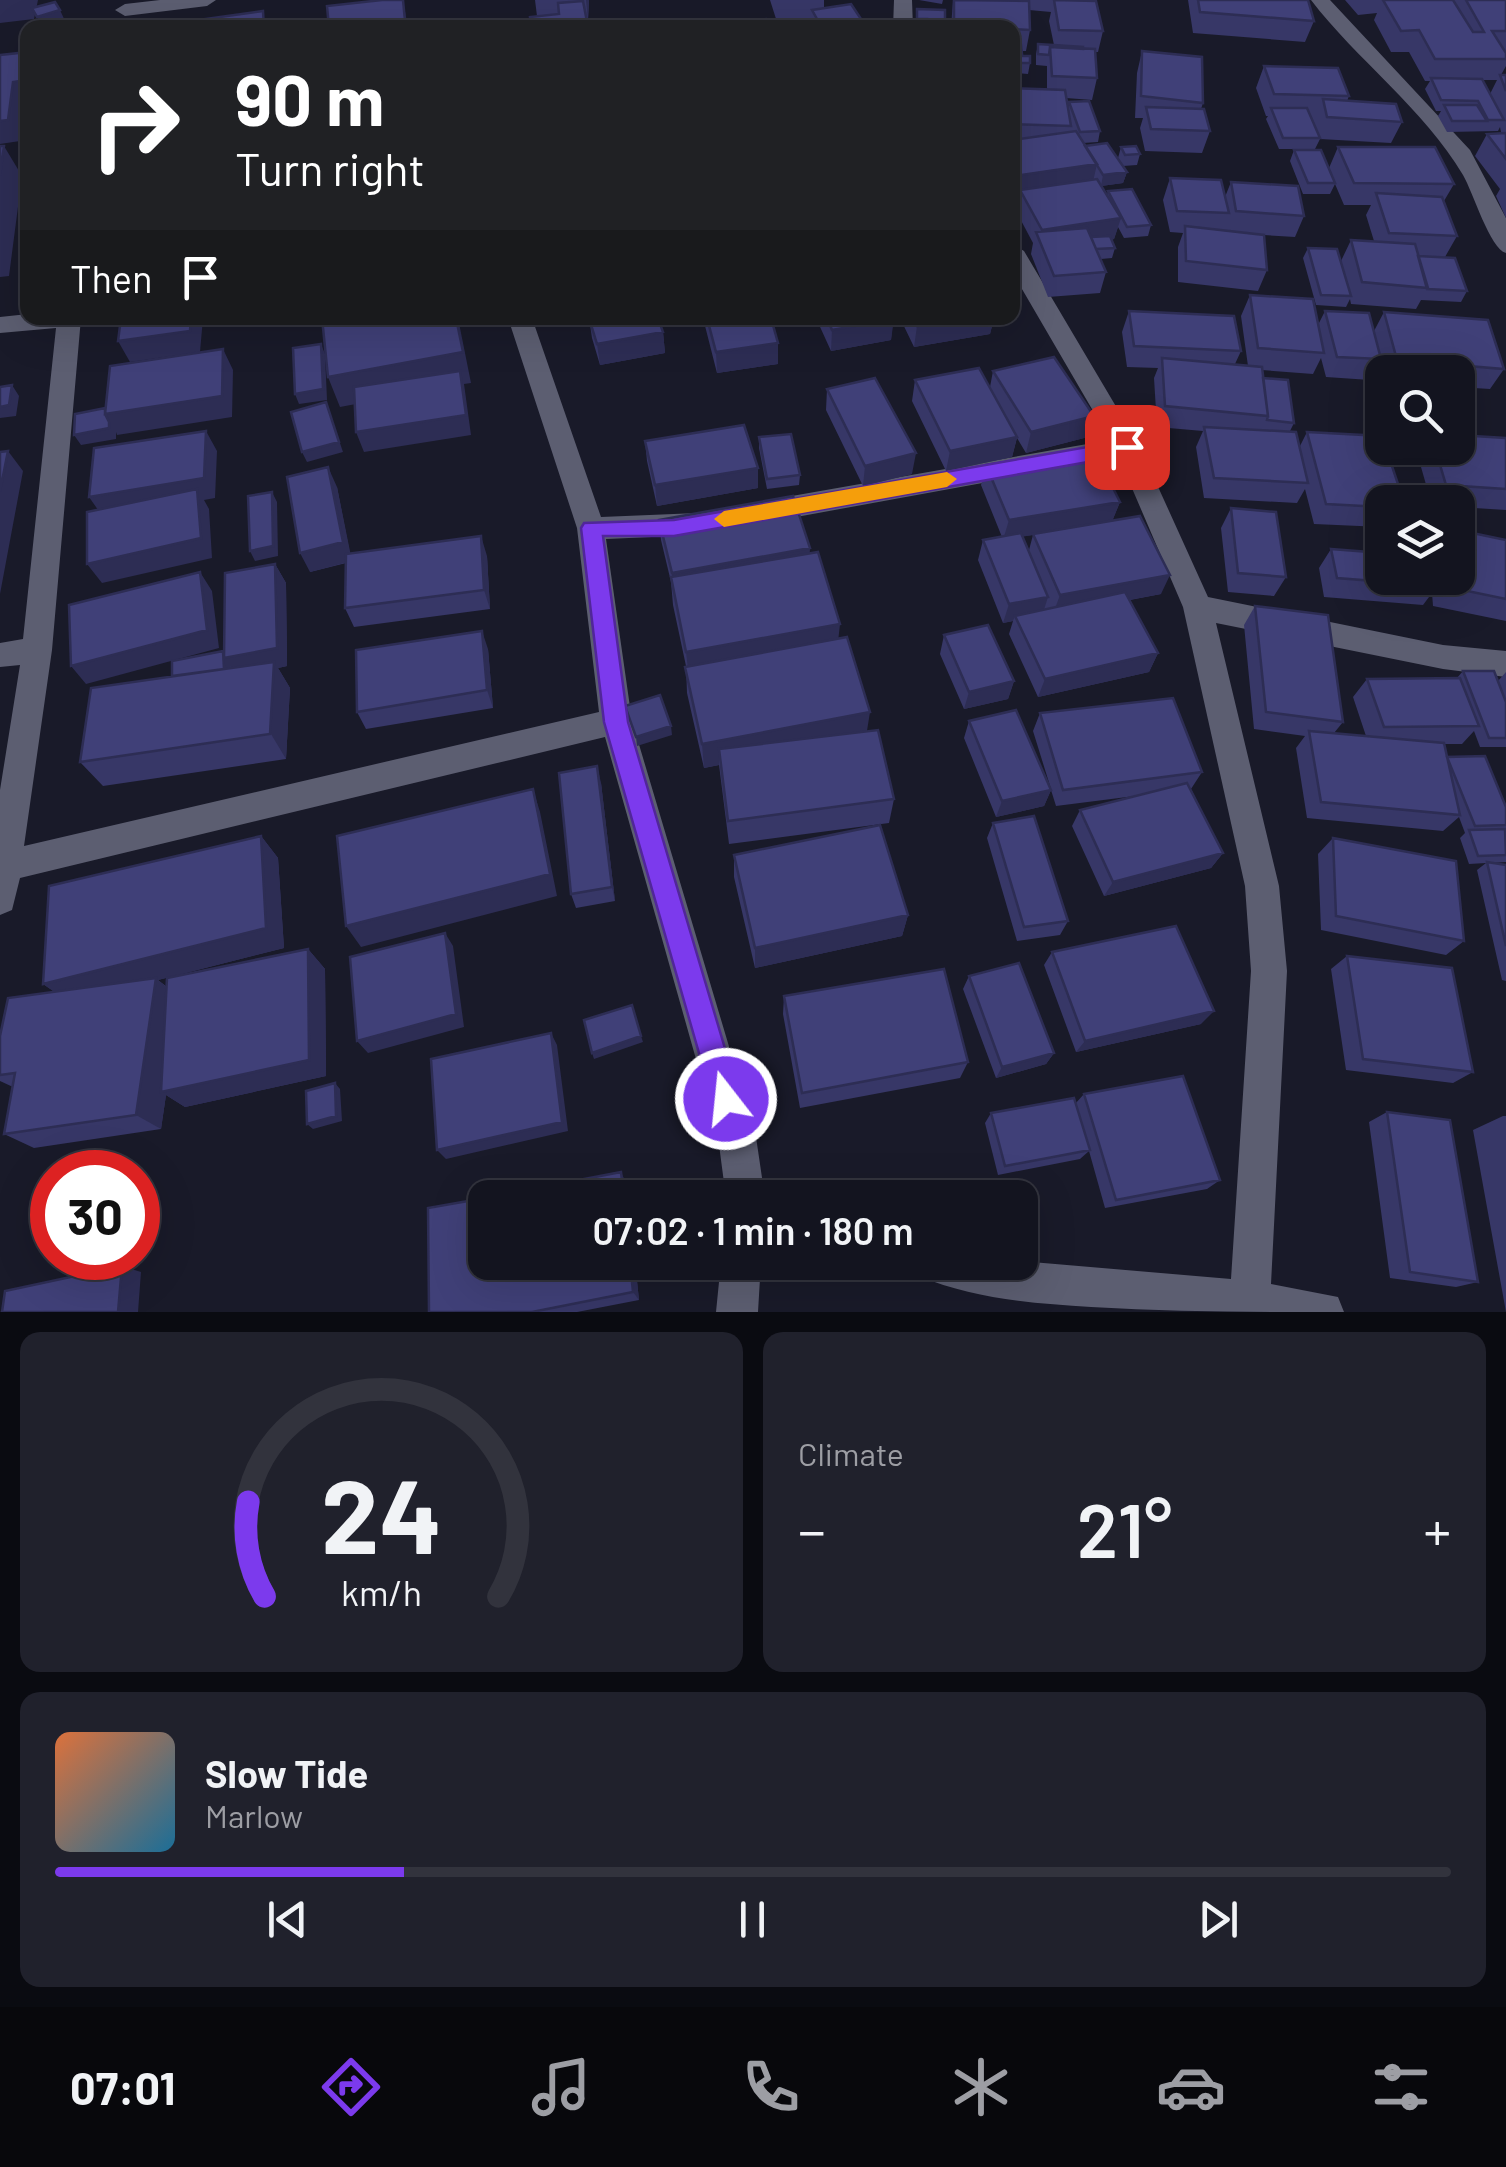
<!DOCTYPE html>
<meta charset="utf-8">
<style>
:root{--surface:#13141f;--page:#20212c;--text:#f1f3f6;--muted:#9d9ea4;--line:#32333d;--accent:#7c3aed}
body{margin:0;font-family:Barlow,sans-serif;background:var(--page);color:var(--text);height:100vh;display:flex;flex-direction:column;font-size:38px;white-space:nowrap}
*{box-sizing:border-box;margin:0}
p{font-size:32px;color:var(--muted)}
.icon{flex:none;width:55px;height:55px;fill:none;stroke:currentColor;stroke-width:2;stroke-linecap:round;stroke-linejoin:round}
.map{position:relative;height:1312px;overflow:hidden}
.details{display:flex;flex-direction:column;gap:20px;padding:20px;background:#0a0b11;flex:1}
.details>*{flex:none}
.banner{position:absolute;left:20px;top:20px;width:1000px;height:305px;border-radius:20px;box-shadow:0 10px 40px #0002,0 0 0 2px var(--line);background:#202124;color:#fff;overflow:hidden}
.fabs{position:absolute;left:1365px;top:355px;display:grid;gap:20px}
.fabs a{display:grid;place-items:center;width:110px;height:110px;border-radius:20px;background:var(--surface);box-shadow:0 10px 40px #0002,0 0 0 2px var(--line);font-size:50px}
.speed{position:absolute;left:30px;top:1150px;display:flex;gap:20px;font-size:50px;font-weight:700;text-align:center}
.speed>*{display:grid;place-content:center;width:130px;height:130px;border-radius:50%;background:var(--surface);box-shadow:0 10px 40px #0002,0 0 0 2px var(--line);line-height:1}
.speed .limit{border:15px solid #d22;background:#fff;color:#111}
.pin{position:absolute;display:grid;place-items:center;width:85px;height:85px;color:#fff;margin:-42px;border-radius:20px;box-shadow:0 5px 15px #0006}
.me{position:absolute;width:110px;margin:-55px;rotate:344deg;stroke-linejoin:round;filter:drop-shadow(0 0 8px #0008)}
.turn{display:flex;align-items:center;gap:35px;height:210px;padding:0 50px;font-size:45px}
.turn .icon{width:130px;height:130px;stroke-width:2.5}
.turn b{display:block;font-size:70px;line-height:85px}
.then{display:flex;align-items:center;height:95px;padding:0 50px;background:#0003;gap:20px;font-size:38px}
.big{font-size:75px;font-weight:600;line-height:1.1}
.details .tile{flex:1;display:flex;flex-direction:column;justify-content:center;gap:15px;min-width:0;padding:0 35px;border-radius:20px;background:var(--page)}
.details .dial{align-items:center;gap:0}
.dial svg{height:260px;overflow:visible;fill:none;stroke:var(--line);stroke-width:7;stroke-linecap:round;text-anchor:middle}
.dial text{fill:var(--text);stroke:none}
.song{display:flex;align-items:center;gap:30px}
.cover{width:120px;height:120px;border-radius:15px;background:linear-gradient(135deg,hsl(20 70% 55%),hsl(200 70% 35%))}
.played{height:10px;border-radius:5px;background:linear-gradient(90deg,var(--accent) 25%,var(--line) 25%)}
.keys{display:flex;justify-content:space-around;direction:ltr}
.heat{display:flex;justify-content:space-between;align-items:center;font-size:55px;direction:ltr}
.details .tiles{flex:1;display:grid;gap:20px;grid-template-columns:1fr 1fr}
.tile:last-child{grid-column:span 2}
.trip{position:absolute;left:468px;top:1180px;width:570px;height:100px;border-radius:20px;background:var(--surface);box-shadow:0 10px 40px #0002,0 0 0 2px var(--line);font-weight:600;line-height:100px;text-align:center}
.tab-bar{display:flex;height:160px;justify-content:space-around;align-items:center;background:#08080c;color:var(--muted)}
.tab-bar .icon{width:70px;height:70px}
.tab-bar .selected{color:var(--accent)}
.tab-bar b{font-size:45px;color:var(--text)}
.map>svg:first-child{display:block}
.lines{fill:none;stroke-linecap:round;stroke-linejoin:round}
.minor{fill:#5c5e71;fill-rule:evenodd}
.wall{fill:#373767;fill-rule:evenodd}
.shaded-wall{fill:#2d2d54}
.building{fill:#404078;stroke:#2d2d54;stroke-width:2.5}
.route{fill:#7c3aed;stroke:#51269a;stroke-width:2.5}
.slow{fill:#f59e0b}
</style>
<div class="map">
<svg width="1506" height="1312" viewBox="0 0 1506 1312">
<rect width="100%" height="100%" fill="#191a29"/>
<g class="lines">
<path class="minor" d="M160,0H216L207,6L125,16L115,10L125,4Z
M894,0H912L913,28H893Z
M1311,0H1330L1470,150L1506,218V253C1490,249 1473,192 1463,175C1424,109 1357,60 1311,0Z
M1012,244L1024,251L1140,447L1208,597L1443,645L1506,651V677L1443,669L1216,623L1279,886L1287,971L1271,1284L1338,1297L1344,1312C1259,1312 1175,1312 1091,1307C1032,1303 974,1299 919,1276L913,1262L1020,1261L1231,1279L1251,971L1245,886L1183,607L1119,458L758,524L748,520L744,513L748,506L758,502L1110,440L1012,272Z
M28,314V318H81L52,650L24,846L599,712L577,528L508,318H532L601,517L698,513L708,516L712,524L708,532L698,535L606,539L632,721L756,1137L765,1198H726L718,1137L605,737L20,878L12,910L0,915V790L20,665L0,667V643L23,639L56,328L0,333V317Z
M721,1262H761L758,1312H716Z"/>
</g>
<path class="wall" d="M535,0H589L588,20H587L588,28H531L537,16Z
M770,0H824V8L867,28H811L812,19L777,22Z
M919,0H943L942,4Z
M953,0H1087L1103,31L1098,52H1095L1097,78L1092,100L1066,98L1068,107L1069,102L1100,131L1098,142L1083,143L1085,146L1121,164L1118,158L1121,147L1140,154L1137,165L1123,166L1127,172L1123,183L1101,186L1107,195L1108,191L1151,225L1148,236L1124,238L1118,227L1114,239L1111,240L1115,248L1112,258L1101,259L1106,272L1100,293L1048,297L1031,254L1033,243L1016,211L1019,196L1012,197V88L1047,89V66L1036,65V54L1038,44L1054,45L1049,21L1051,12L1029,10L1030,30L1026,51H1022V56L1030,63L1028,74L1016,73V64H1012V28H951Z
M1188,0H1308L1314,21L1305,42L1193,33Z
M1345,0H1506V66L1501,75H1506V133L1501,132L1500,127L1498,131L1447,132L1438,116L1441,111H1436L1425,89L1430,81H1425L1409,52H1391L1374,20L1377,13L1358,15ZM1483,80H1497L1490,94Z
M917,9L945,28H916Z
M1142,51L1203,103L1201,109L1210,131L1202,153L1145,151L1140,128L1143,118H1135L1137,73Z
M1264,66L1349,96L1347,101L1402,122L1391,143L1320,139L1315,149H1279L1266,119L1268,116H1266L1256,88Z
M1506,133V218L1496,196L1500,189L1475,156L1487,134Z
M1338,147L1454,184L1444,201L1457,236L1445,257L1467,291L1461,302L1421,300L1416,309L1351,304L1350,299L1346,307L1316,305L1303,258L1308,248L1341,261L1351,240L1374,241L1366,215L1371,205H1344L1335,184L1330,194H1303L1290,161L1294,150L1329,168Z
M1170,178L1225,197L1231,182L1304,216L1295,237L1264,235L1267,270L1258,291L1178,282V247L1183,233L1170,232L1163,200Z
M1250,295L1318,325L1325,311L1374,331L1384,312L1504,369L1490,389L1458,387V372L1382,373L1380,362L1370,380L1326,377L1321,358L1313,374L1262,370L1263,378L1294,423L1290,431L1300,446L1307,432L1382,502V527L1314,524L1305,489L1297,503L1204,498L1196,447L1203,431L1157,427L1154,378L1158,368L1127,367L1122,332L1129,311L1241,351L1235,364L1248,366L1241,316Z
M589,318L663,332L665,353L600,365L592,338Z
M703,318H771L778,364L717,373Z
M816,318H893L891,340L831,351Z
M900,318H994L990,334L914,347Z
M993,371L1088,437L1026,453L1017,438L1012,457L946,471L912,401L915,380L990,387Z
M827,389L912,474L863,486L826,410Z
M759,437L800,475L799,485L767,489L759,448Z
M1506,438V510L1458,507V502H1431L1417,453L1421,448H1458Z
M645,441L758,468V488L657,506L647,461Z
M986,465L1120,502L1112,521L1161,594L1130,600L1158,653L1149,672L1038,697L1009,634L1013,621L1003,623L978,560L983,540L1002,537L981,485ZM1033,535L1029,550L1023,536Z
M337,487L350,554L487,556L490,609L354,627L345,608L346,563L310,572Z
M1231,508L1286,577L1274,596L1228,592L1221,528Z
M659,520L810,553L867,731L894,799L889,823L729,844L719,765L704,768L687,693L686,666L673,605L671,582L661,540Z
M1506,540V621L1433,606L1432,593L1423,605L1324,597L1319,568L1331,549L1382,578H1458Z
M275,564L286,583L287,666L278,668L290,688L286,759L103,786L80,762L172,676L223,651Z
M1255,606L1343,722L1334,733L1366,736L1353,697L1367,679L1457,678L1463,671L1498,681L1506,672V747H1480L1474,731L1462,744H1444L1447,757L1506,807V862L1492,863L1506,865V981L1502,980L1477,870L1486,863L1469,864L1460,838L1465,833L1459,817L1443,831L1307,818L1296,748L1305,736L1254,729L1244,625Z
M944,635L1014,681L1008,699L964,709L940,654Z
M488,649L493,708L366,729L357,712Z
M1040,713L1202,772L1191,789L1223,853L1211,868L1104,896L1072,826L1080,810L1135,796L1056,806L1051,790L1044,806L996,817L964,738L969,721L1051,789L1033,731Z
M601,783L615,901L576,908L571,894Z
M993,823L1068,921L1060,935L1017,941L987,838Z
M261,836L278,858L284,948L158,980L167,987L308,949L325,969L326,1076L185,1107L166,1095L161,1129L34,1148L4,1134L13,1087L0,1081V1036L55,992L43,984Z
M1333,838L1464,941L1446,955L1321,930L1318,854Z
M734,855L908,915L902,936L755,968L734,877Z
M1052,952L1201,1024L1076,1052L1044,965Z
M1347,956L1473,1072L1453,1083L1346,1070L1331,969Z
M969,976L1054,1053L1046,1064L996,1078L963,989Z
M784,996L968,1062L960,1078L800,1108L783,1014Z
M1084,1094L1220,1180L1207,1189L1105,1208L1089,1151L1080,1159L998,1175L985,1123L991,1113L1075,1104Z
M1387,1112L1478,1282L1456,1287L1390,1278L1369,1122Z
M1503,1116H1506V1312L1473,1130Z
M485,1262H635L639,1300L577,1312H429Z"/>
<path class="shaded-wall" d="M0,0H38L34,19L0,23Z
M403,0L408,28H352Z
M586,0H589L588,20Z
M60,10L65,21L43,27L37,17Z
M28,63V103H24L20,141L0,144V121L13,82Z
M4,146L22,176L9,276L0,277V175Z
M1097,164L1092,186L1020,190L1019,196L1012,197L1015,176Z
M1127,172L1123,183L1101,186L1103,175Z
M1121,218L1114,239L1090,243L1039,242L1042,230Z
M191,318H203L200,352L130,362L118,341Z
M456,318H458L471,383L464,384L471,435L364,452L356,432L462,384L340,407L328,377Z
M966,318H994L990,334L914,347L917,326Z
M894,319L891,340L831,351L832,330Z
M663,332L665,353L600,365L597,344Z
M778,343V364L717,373L716,352Z
M321,344L325,354L327,400L299,404L295,394Z
M223,349L233,370L232,417L117,435L116,432V439L81,445L74,435L105,414Z
M12,385L19,396L16,416L0,418V407Z
M326,402L343,452L307,462L302,452Z
M1094,416L1088,437L1026,453L1031,432Z
M206,431L217,451L215,498L204,500L209,509L212,558L102,583L87,564L103,517L89,497Z
M1017,437L1012,457L946,471L950,451Z
M8,451L23,471L0,594V491Z
M916,453L912,474L863,486L865,466Z
M328,467L337,487L352,561L310,572L300,553Z
M758,468V488L657,506L655,485Z
M272,492L277,502L278,556L255,561L250,551Z
M1120,502L1112,522L1003,540L1009,520Z
M481,536L487,556L490,609L484,590Z
M810,548L809,567L673,592L672,573Z
M275,564L286,583L287,666L278,668L290,688L286,759L230,666V684L179,694L223,651Z
M200,572L212,591L219,648L86,684L71,666Z
M1170,575L1161,594L1053,614L1060,595Z
M1048,597L1042,616H1015L1013,621L1003,623L1009,604Z
M840,624L837,651L689,678L686,652Z
M482,631L488,649L493,708L487,690Z
M1158,653L1149,672L1038,697L1045,679Z
M1014,681L1008,699L964,709L969,692Z
M870,712L866,737L719,749V765L704,768L702,744Z
M671,726L672,735L637,746L636,737Z
M597,766L601,783L615,901L612,887Z
M533,789L540,812L557,896L361,947L346,926Z
M1051,790L1044,806L996,817L1002,801Z
M261,836L278,858L284,948L158,980L178,997L308,949L325,969L326,1076L185,1107L166,1095L161,1129L136,1115L70,1003L43,984Z
M1223,853L1211,868L1104,896L1113,882Z
M908,915L902,936L755,968V948Z
M445,933L453,946L464,1027L368,1053L357,1041Z
M1214,1011L1201,1024L1076,1052L1085,1041Z
M551,1033L557,1045L568,1131L446,1159L437,1150Z
M641,1036L643,1042L594,1059L592,1053Z
M1054,1053L1046,1064L996,1078L1002,1067Z
M335,1083L340,1089L342,1121L313,1129L307,1124Z
M621,1172L627,1185L628,1198H624Z
M630,1262H635L639,1300L633,1292Z
M122,1266L141,1272L138,1312H118Z"/>
<path class="building" d="M382,0H403L405,21L352,28H329L327,6Z
M954,0L1029,1L1030,30L1012,29V28L954,27Z
M1054,0L1096,1L1103,31L1059,30Z
M1198,0H1308L1314,21L1200,12Z
M1383,0H1453L1473,32H1484L1466,0H1506V31H1492L1506,53V59H1435L1419,30L1401,31Z
M583,1L588,27L531,28L530,17L559,14L558,3Z
M55,2L60,10L37,17L32,8Z
M851,4L867,28H822L812,10Z
M917,9L945,10V28H927V19H917Z
M263,11L264,28H141Z
M766,19L771,28L714,27Z
M679,20L682,28H617Z
M1012,44L1021,45L1022,54L1012,53Z
M1038,44L1083,47V49L1050,47L1049,55L1038,54Z
M1050,47L1095,49L1097,78L1052,76Z
M1142,51L1202,57L1203,103L1141,96Z
M28,52L26,80L13,82L8,120L0,121V55Z
M1018,56H1030V63H1018Z
M1264,66L1338,68L1349,96L1274,94Z
M1500,75H1506V91Z
M1431,78L1482,79L1504,120H1488L1478,101L1441,100Z
M1012,88L1065,90L1071,126L1012,124Z
M1323,99L1396,104L1402,122L1327,117Z
M1089,101L1100,131L1080,132L1069,102Z
M1444,105H1477L1487,121H1452Z
M1146,107L1204,109L1210,131L1151,129Z
M1271,108H1307L1320,138H1283Z
M1076,131L1097,164L1015,176L1012,172V140Z
M1506,133V159L1487,134Z
M1107,143L1127,172L1103,175L1085,146Z
M0,146H4L0,175Z
M1136,146L1140,154L1125,155L1121,147Z
M1338,147H1435L1454,184L1354,183Z
M1294,150H1321L1335,183H1308Z
M1170,178L1221,180L1229,213L1177,211Z
M1097,179L1121,218L1042,230L1020,190Z
M1231,182L1298,186L1304,216L1236,211Z
M1132,189L1151,225L1127,227L1108,191Z
M1376,193L1442,197L1457,236L1389,233Z
M1185,226L1264,235L1267,270L1186,261Z
M1087,228L1106,272L1054,276L1036,232Z
M1110,236L1115,248L1096,249L1091,237Z
M1351,240L1415,244L1428,288L1362,282Z
M1308,248L1337,249L1351,296L1321,295Z
M1418,256L1455,258L1467,291L1427,289Z
M1250,295L1313,299L1324,353L1258,348Z
M1129,311L1234,316L1241,351L1134,346Z
M1325,311L1369,313L1381,359L1337,357Z
M1384,312L1488,320L1504,369L1397,360Z
M121,318H191L190,331L118,341Z
M322,318H456L463,352L328,377Z
M589,318H658L663,332L597,344Z
M707,318H771L778,343L716,352Z
M827,318H893L894,319L832,330Z
M913,318H966L917,326Z
M321,344L323,389L295,394L293,348Z
M223,349L222,396L105,414L110,366Z
M1054,357L1094,416L1031,432L993,371Z
M1162,358L1262,367L1268,416L1165,406Z
M979,368L1017,437L950,451L915,380Z
M460,371L466,415L356,432L354,387Z
M875,378L916,453L865,466L827,389Z
M1263,378L1288,380L1294,423L1267,420L1268,416Z
M12,385L9,405L0,407V387Z
M326,402L339,442L302,452L291,412Z
M105,408V414L109,422V428L74,435L75,414Z
M744,425L758,468L655,485L645,441Z
M1204,427L1296,432L1308,483L1214,478Z
M206,431L204,478L89,497L94,448Z
M1307,432L1382,436V448H1386L1404,502H1382V507L1326,504Z
M791,434L800,475L767,479L759,437Z
M1458,435L1506,438V489L1446,485L1435,448H1458Z
M1093,448L1120,502L1009,520L986,465Z
M8,451L0,491V452Z
M328,467L343,542L300,553L287,477Z
M197,489L201,538L87,564V512Z
M272,492L273,546L250,551L248,496Z
M793,496L810,548L672,573L659,520Z
M1231,508L1276,512L1286,577L1238,573Z
M1140,516L1170,575L1060,595L1033,534Z
M1458,530L1506,540V599L1448,587L1447,578H1458Z
M1021,533L1048,597L1009,604L983,540Z
M481,536L484,590L345,608L346,554Z
M1331,549L1382,553V578H1436L1438,586L1337,578Z
M818,552L840,624L686,652L671,577Z
M275,564L277,648L224,658L225,573Z
M200,572L207,630L71,666L69,605Z
M1125,592L1158,653L1045,679L1015,616Z
M1255,606L1328,615L1343,722L1266,712Z
M988,625L1014,681L969,692L944,635Z
M482,631L487,690L357,712L356,650Z
M847,637L870,712L702,744L685,667Z
M223,651L224,669L172,676V661Z
M274,662L270,734L80,762L91,688Z
M1463,671H1494L1506,702V738H1489Z
M1460,678L1479,726L1384,727L1367,679Z
M660,695L671,726L636,737L625,706Z
M1173,698L1202,772L1063,790L1040,713Z
M1016,710L1051,790L1002,801L969,721Z
M878,730L894,799L728,821L719,749Z
M1309,731L1444,743L1460,815L1321,802Z
M1485,756L1506,807V825L1475,826L1447,757Z
M597,766L612,887L571,894L559,773Z
M1187,783L1223,853L1113,882L1080,810Z
M533,789L550,874L346,926L337,836Z
M1034,816L1068,921L1024,927L993,823Z
M880,825L908,915L755,948L734,855Z
M1505,829L1506,855L1478,856L1469,830Z
M261,836L266,928L43,984L49,886Z
M1333,838L1456,861L1464,941L1336,916Z
M1487,862L1506,865V946Z
M1176,926L1214,1011L1085,1041L1052,952Z
M445,933L456,1014L357,1041L350,957Z
M308,949L309,1060L161,1092L167,978Z
M1347,956L1452,968L1473,1072L1363,1059Z
M1019,963L1054,1053L1002,1067L969,976Z
M944,969L968,1062L802,1093L784,996Z
M156,978L136,1115L4,1134L15,1073L0,1075V1036L8,998Z
M632,1005L641,1036L592,1053L584,1020Z
M551,1033L562,1122L437,1150L431,1059Z
M1183,1076L1220,1180L1116,1200L1084,1094Z
M335,1083L336,1116L307,1124L306,1091Z
M1074,1098L1090,1150L1005,1166L991,1113Z
M1387,1112L1450,1120L1478,1282L1410,1272Z
M621,1172L624,1198H485Z
M485,1198V1262H630L633,1292L532,1312H429L428,1208Z
M122,1266L118,1312H2L5,1291Z"/>
<path class="route" d="M1127,440L1137,447L1127,455L674,536H603L628,722L740,1099L736,1109L726,1113L715,1109L604,722L581,528L584,523L674,520Z"/>
<path class="slow" d="M947,472L957,479L947,487L724,527L714,519L724,511Z"/>
</svg>
<div class="fabs">
<a><svg class="icon" aria-label="search" viewBox="0 0 24 24"><circle cx="10" cy="10" r="6"/><path d="M15 15l6 6"/></svg></a>
<a><svg class="icon" aria-label="layers" viewBox="0 0 24 24"><path d="M12 4l9 5-9 5-9-5zM3 14l9 5 9-5"/></svg></a>
</div>
<div class="speed"><div class="limit">30</div></div>
<div class="pin" style="left:1127px;top:447px;background:#d93025"><svg class="icon" aria-label="arrive" viewBox="0 0 24 24"><path d="M6 21V4h12l-3 4 3 4H6"/></svg></div>
<svg class="me" style="left:726px;top:1099px" viewBox="-20 -20 40 40"><circle r="17" fill="#7c3aed" stroke="#fff" stroke-width="3"/><path d="M0-11L8 9 0 5-8 9z" fill="#fff"/></svg>
<div class="trip">07:02 · 1 min · 180 m</div>
<div class="banner">
<div class="turn"><svg class="icon" aria-label="right" viewBox="0 0 24 24"><path d="M7 20v-9h11M14 6l5 5-5 5"/></svg><div><b>90 m</b>Turn right</div></div>
<div class="then">Then<svg class="icon" aria-label="arrive" viewBox="0 0 24 24"><path d="M6 21V4h12l-3 4 3 4H6"/></svg></div>
</div>
</div>
<section class="details">
<div class="tiles">
<div class="tile dial"><svg viewBox="0 0 100 80">
<path d="M14 69A42 42 0 1 1 86 69"/>
<path d="M14 69A42 42 0 0 1 9 40" stroke="#7c3aed"/>
<text x="50" y="56" font-size="32" font-weight="700">24</text>
<text x="50" y="72" font-size="11">km/h</text>
</svg></div>
<div class="tile"><p>Climate</p>
<div class="heat"><a>−</a><b class="big">21°</b><a>+</a></div>
</div>
<div class="tile">
<div class="song"><i class="cover"></i><div><b>Slow Tide</b><p>Marlow</p></div></div>
<div class="played"></div>
<div class="keys"><svg class="icon" aria-label="previous" viewBox="0 0 24 24"><path d="M18 5L8 12l10 7zM5 5v14"/></svg><svg class="icon" aria-label="pause" viewBox="0 0 24 24"><path d="M8 5v14M16 5v14"/></svg><svg class="icon" aria-label="next" viewBox="0 0 24 24"><path d="M6 5l10 7-10 7zM19 5v14"/></svg></div>
</div>
</div>
</section>
<nav class="tab-bar">
<b>07:01</b>
<svg class="icon selected" aria-label="directions" viewBox="0 0 24 24"><path d="M12 3l9 9-9 9-9-9zM9 14v-3h6M13 9l2 2-2 2"/></svg>
<svg class="icon" aria-label="music" viewBox="0 0 24 24"><path d="M9 18V5l10-2v13"/><circle cx="6" cy="18" r="3"/><circle cx="16" cy="16" r="3"/></svg>
<svg class="icon" aria-label="phone" viewBox="0 0 24 24"><path d="M5 4h4l2 5-3 2q2 4 5 5l2-3 5 2v4C11 20 4 13 5 4z"/></svg>
<svg class="icon" aria-label="climate" viewBox="0 0 24 24"><path d="M12 3v18M4 7l16 10M4 17L20 7"/></svg>
<svg class="icon" aria-label="car" viewBox="0 0 24 24"><path d="M5 17H2v-5l4-1 3-4h7l3 4 3 1v5h-3M9 17h6M6 11h13"/><circle cx="7" cy="17" r="2"/><circle cx="17" cy="17" r="2"/></svg>
<svg class="icon" aria-label="filters" viewBox="0 0 24 24"><path d="M4 7h16M4 17h16"/><circle cx="9" cy="7" r="2"/><circle cx="15" cy="17" r="2"/></svg>
</nav>
